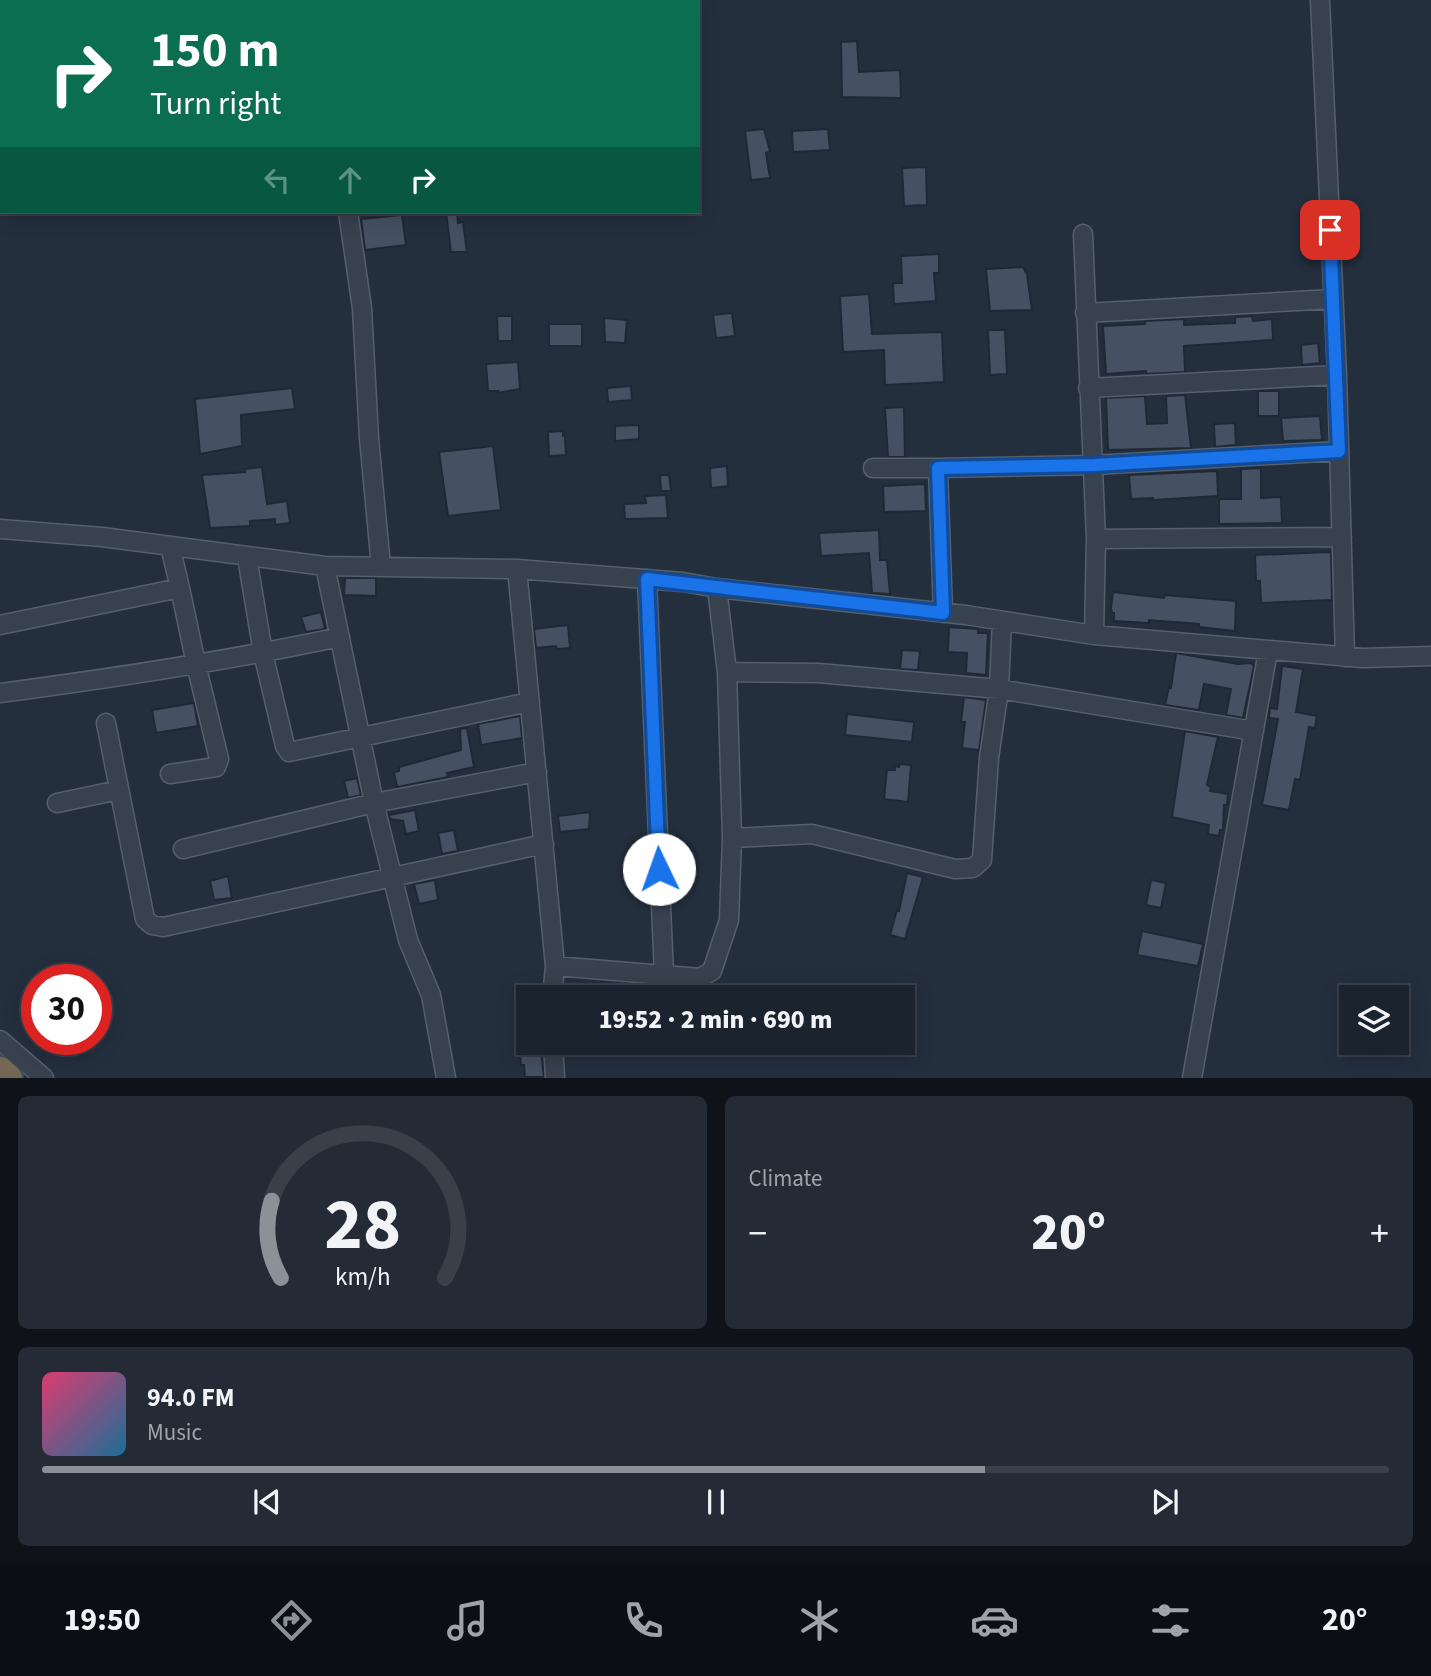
<!DOCTYPE html>
<meta charset="utf-8">
<style>
:root{--surface:#1b232e;--page:#242b36;--text:#f1f3f6;--muted:#a0a4aa;--line:#39404a;--accent:#8c9099}
body{margin:0;font-family:"Source Sans 3",sans-serif;background:var(--page);color:var(--text);height:100vh;display:flex;flex-direction:column;font-size:26px;white-space:nowrap}
*{box-sizing:border-box;margin:0}
p{font-size:23px;color:var(--muted)}
.icon{flex:none;width:38px;height:38px;fill:none;stroke:currentColor;stroke-width:2;stroke-linecap:round;stroke-linejoin:round}
.map{position:relative;height:1078px;overflow:hidden}
.drawer{display:flex;flex-direction:column;gap:18px;padding:18px;background:#0f1319;flex:1}
.drawer>*{flex:none}
.hud{position:absolute;left:0px;top:0px;width:700px;height:214px;box-shadow:0 4px 18px #0003,0 0 0 2px var(--line);background:#0b6e4f;color:#fff;overflow:hidden}
.fabs{position:absolute;left:1339px;top:985px;display:grid;gap:14px}
.fabs a{display:grid;place-items:center;width:70px;height:70px;border-radius:0px;background:var(--surface);box-shadow:0 4px 18px #0003,0 0 0 2px var(--line);font-size:35px}
.speed{position:absolute;left:21px;top:964px;display:flex;gap:14px;font-size:35px;font-weight:700;text-align:center}
.speed>*{display:grid;place-content:center;width:91px;height:91px;border-radius:50%;background:var(--surface);box-shadow:0 4px 18px #0003,0 0 0 2px var(--line);line-height:1}
.speed .limit{border:10px solid #d22;background:#fff;color:#111}
.pin{position:absolute;display:grid;place-items:center;width:60px;height:60px;color:#fff;margin:-30px;border-radius:14px;box-shadow:0 4px 10px #0006}
.me{position:absolute;width:77px;margin:-38px;rotate:357deg;stroke-linejoin:round;filter:drop-shadow(0 0 5px #0008)}
.turn{display:flex;align-items:center;gap:24px;height:147px;padding:0 35px;font-size:32px}
.turn .icon{width:91px;height:91px;stroke-width:2.5}
.turn b{display:block;font-size:49px;line-height:60px}
.lanes{display:flex;align-items:center;height:66px;padding:0 35px;background:#0003;justify-content:center;gap:35px;direction:ltr}
.lanes .off{opacity:.35}
.big{font-size:52px;font-weight:800;line-height:1.1}
.drawer .widget{flex:1;display:flex;flex-direction:column;justify-content:center;gap:10px;min-width:0;padding:0 24px;border-radius:10px;background:var(--page)}
.drawer .dial{align-items:center;gap:0}
.dial svg{height:182px;overflow:visible;fill:none;stroke:var(--line);stroke-width:7;stroke-linecap:round;text-anchor:middle}
.dial text{fill:var(--text);stroke:none}
.song{display:flex;align-items:center;gap:21px}
.cover{width:84px;height:84px;border-radius:10px;background:linear-gradient(135deg,hsl(340 70% 55%),hsl(200 70% 35%))}
.played{height:7px;border-radius:4px;background:linear-gradient(90deg,var(--accent) 70%,var(--line) 70%)}
.keys{display:flex;justify-content:space-around;direction:ltr}
.heat{display:flex;justify-content:space-between;align-items:center;font-size:38px;direction:ltr}
.drawer .tiles{flex:1;display:grid;gap:18px;grid-template-columns:1fr 1fr}
.widget:last-child{grid-column:span 2}
.trip{position:absolute;left:516px;top:985px;width:399px;height:70px;border-radius:0px;background:var(--surface);box-shadow:0 4px 18px #0003,0 0 0 2px var(--line);font-weight:800;line-height:70px;text-align:center}
.dock{display:flex;height:112px;justify-content:space-around;align-items:center;background:#0b0e12;color:var(--muted)}
.dock .icon{width:49px;height:49px}
.dock .selected{color:var(--accent)}
.dock b{font-size:32px;color:var(--text)}
.map>svg:first-child{display:block}
.building{fill:#455162;stroke:#1f2835;stroke-width:2}
.lines{fill:none;stroke-linecap:round;stroke-linejoin:round}
.minor-casing{stroke:#565f6c;stroke-width:21}
.highway-casing{stroke:#434c59;stroke-width:30}
.minor{stroke:#38414e;stroke-width:18}
.highway{stroke:#746855;stroke-width:26}
.route-casing{stroke:#114b97;stroke-width:18}
.route{stroke:#1a73e8;stroke-width:12}
</style>
<div class="map">
<svg width="1431" height="1078" viewBox="0 0 1431 1078">
<rect width="100%" height="100%" fill="#242f3e"/>
<path class="building" d="M857,41L859,72L900,70L901,98L842,97L841,42Z
M764,129L770,151L766,153L770,178L751,180L745,131Z
M828,129L830,150L793,152L792,131Z
M926,167L927,205L904,206L902,168Z
M446,212H457L458,223L463,222L467,252H451Z
M402,215L406,245L365,250L361,219Z
M939,254V273H934L936,301L894,304L893,283H902L901,256Z
M1023,267L1027,274L1032,310L990,311L986,269Z
M869,294L872,334L942,332L944,382L885,385L884,350L843,352L840,296Z
M732,313L735,336L716,338L713,315Z
M497,316H512V341H498Z
M1252,316L1253,321L1272,319L1273,340L1184,346L1185,372L1146,374V371L1106,374L1103,326L1145,324V321L1184,319V325L1235,323V317Z
M604,318L627,320L625,343L605,342Z
M549,324H582V346H549Z
M988,330H1005L1007,374L990,375Z
M1318,343L1320,363L1302,365L1301,345Z
M518,362L520,389L497,393L498,391H488L486,364Z
M631,386L632,400L608,402L607,388Z
M292,388L295,409L241,415L242,446L200,454L195,399Z
M1258,391H1279V416H1258Z
M1185,395L1191,448L1108,450L1106,398L1145,396L1147,424L1167,423L1166,396Z
M904,407L905,457H888L885,408Z
M1320,416L1322,440L1283,441L1281,418Z
M1235,423L1236,445L1215,447L1214,424Z
M639,425V439L615,441V426Z
M563,431V436H565L566,455L549,456L548,432Z
M493,446L501,510L448,516L439,452Z
M727,466L728,486L711,488L710,468Z
M262,467L267,504L287,501L290,523L275,525V519L250,521V526L210,528L202,475L245,472V469Z
M1261,468V498L1281,497L1282,523L1219,524V499H1241V469Z
M1217,471L1218,496L1153,500V498L1131,499L1129,475Z
M660,475H669L671,491H661Z
M925,484L926,511L884,512L883,486Z
M666,495L668,518L625,519L624,504L646,503L645,496Z
M879,530L880,560H887L890,594L872,593L869,553L821,556L819,533Z
M1331,552L1332,600L1261,603L1260,581H1256L1255,555Z
M345,578H376V596L344,595Z
M1113,592L1164,598L1165,595L1236,601L1235,631L1199,627V624L1149,620V623L1114,621V613H1112L1111,608Z
M321,612L325,629L306,632L301,617Z
M568,625L570,648L557,649L556,646L536,648L534,629Z
M949,627L978,629V633H988L986,675L966,673L967,653L948,652Z
M902,650L920,651L918,670L900,669Z
M1176,653L1238,664L1251,663L1254,666L1243,718L1226,715L1231,689L1204,684L1199,710L1165,705L1169,687L1171,688Z
M1282,666L1303,669L1296,712L1317,716L1315,728L1309,727L1300,780L1295,779L1289,810L1262,805L1278,719L1269,718L1270,708L1277,709Z
M964,697L986,700L979,750L962,748L965,722H961Z
M194,703L198,726L156,733L152,710Z
M847,714L914,722L912,742L845,735Z
M520,716L522,738L481,745L478,724Z
M467,728L474,767L447,773L448,777L397,787L394,772L399,771V767L461,750L460,729Z
M1185,731L1218,737L1207,785L1211,787L1210,791L1228,794L1227,805H1224L1223,830H1220L1219,836L1208,834L1209,825L1172,817Z
M899,764L911,765L908,802L884,799L887,770H895L894,766L899,767Z
M357,778L361,795L348,798L344,781Z
M415,810L419,831L406,834L403,821L390,819L389,815Z
M590,812L589,829L560,832L558,816Z
M454,830L458,851L442,854L438,833Z
M907,873L923,877L905,939L890,935L897,910L899,911Z
M228,876L232,898L214,900L210,881Z
M435,880L438,900L419,904L414,884Z
M1151,880L1166,883L1161,908L1146,905Z
M1142,931L1203,944L1198,966L1137,955Z
M528,1032V1043H540L544,1077H525L524,1065H521L518,1033Z"/>
<g class="lines">
<defs>
<path id="minor" d="M324,0V2
M1320,0L1337,375L1345,657
M348,212L362,308L369,438L381,567
M1083,234L1096,539L1094,635
M1085,313L1333,299
M1088,388L1337,375
M873,468H938
M0,529L102,537L325,566L517,569L555,966L552,998
M1096,539L1342,537
M247,557L263,653L285,746L289,752L530,702
M325,566L374,803L408,940L431,995L446,1078
M517,569L683,582L717,588L966,615L1094,635L1363,658L1431,656
M647,579L664,975
M943,613L938,468L1094,465L1339,451
M0,625L180,588L170,546
M727,672L818,673L999,689L1254,731
M0,693C114,678 227,661 340,637
M106,723L145,919L152,925L163,927L544,844
M170,774L216,767L219,759L196,664L180,588
M57,803L119,790
M732,838L812,834L955,869L973,868L982,860L989,758L999,689L1002,621
M183,849L374,803L537,772
M555,966L700,978L712,971L729,920L732,838L727,672L717,588
M0,1040L44,1078
M553,1043L555,1078
M1192,1078L1268,651"/>
<path id="highway" d="M0,1070L9,1078"/>
</defs>
<use href="#minor" class="minor-casing"/>
<use href="#highway" class="highway-casing"/>
<use href="#minor" class="minor"/>
<use href="#highway" class="highway"/>
</g>
<g class="lines">
<defs>
<path id="route" d="M659,869L647,579L943,613L938,468L1094,465L1339,451L1330,230"/>
</defs>
<use href="#route" class="route-casing"/>
<use href="#route" class="route"/>
</g>
</svg>
<div class="fabs">
<a><svg class="icon" aria-label="layers" viewBox="0 0 24 24"><path d="M12 4l9 5-9 5-9-5zM3 14l9 5 9-5"/></svg></a>
</div>
<div class="speed"><div class="limit">30</div></div>
<div class="pin" style="left:1330px;top:230px;background:#d93025"><svg class="icon" aria-label="arrive" viewBox="0 0 24 24"><path d="M6 21V4h12l-3 4 3 4H6"/></svg></div>
<svg class="me" style="left:659px;top:869px" viewBox="-20 -20 40 40"><circle r="19" fill="#fff"/><path d="M0-13L10 11 0 6-10 11z" fill="#1a73e8"/></svg>
<div class="trip">19:52 · 2 min · 690 m</div>
<div class="hud">
<div class="turn"><svg class="icon" aria-label="right" viewBox="0 0 24 24"><path d="M7 20v-9h11M14 6l5 5-5 5"/></svg><div><b>150 m</b>Turn right</div></div>
<div class="lanes"><svg class="icon off" aria-label="left" viewBox="0 0 24 24"><path d="M17 20v-9H6M10 6l-5 5 5 5"/></svg><svg class="icon off" aria-label="ahead" viewBox="0 0 24 24"><path d="M12 20V5M6 11l6-6 6 6"/></svg><svg class="icon" aria-label="right" viewBox="0 0 24 24"><path d="M7 20v-9h11M14 6l5 5-5 5"/></svg></div>
</div>
</div>
<section class="drawer">
<div class="tiles">
<div class="widget dial"><svg viewBox="0 0 100 80">
<path d="M14 69A42 42 0 1 1 86 69"/>
<path d="M14 69A42 42 0 0 1 10 35" stroke="#8c9099"/>
<text x="50" y="56" font-size="32" font-weight="700">28</text>
<text x="50" y="72" font-size="11">km/h</text>
</svg></div>
<div class="widget"><p>Climate</p>
<div class="heat"><a>−</a><b class="big">20°</b><a>+</a></div>
</div>
<div class="widget">
<div class="song"><i class="cover"></i><div><b>94.0 FM</b><p>Music</p></div></div>
<div class="played"></div>
<div class="keys"><svg class="icon" aria-label="previous" viewBox="0 0 24 24"><path d="M18 5L8 12l10 7zM5 5v14"/></svg><svg class="icon" aria-label="pause" viewBox="0 0 24 24"><path d="M8 5v14M16 5v14"/></svg><svg class="icon" aria-label="next" viewBox="0 0 24 24"><path d="M6 5l10 7-10 7zM19 5v14"/></svg></div>
</div>
</div>
</section>
<nav class="dock">
<b>19:50</b>
<svg class="icon selected" aria-label="directions" viewBox="0 0 24 24"><path d="M12 3l9 9-9 9-9-9zM9 14v-3h6M13 9l2 2-2 2"/></svg>
<svg class="icon" aria-label="music" viewBox="0 0 24 24"><path d="M9 18V5l10-2v13"/><circle cx="6" cy="18" r="3"/><circle cx="16" cy="16" r="3"/></svg>
<svg class="icon" aria-label="phone" viewBox="0 0 24 24"><path d="M5 4h4l2 5-3 2q2 4 5 5l2-3 5 2v4C11 20 4 13 5 4z"/></svg>
<svg class="icon" aria-label="climate" viewBox="0 0 24 24"><path d="M12 3v18M4 7l16 10M4 17L20 7"/></svg>
<svg class="icon" aria-label="car" viewBox="0 0 24 24"><path d="M5 17H2v-5l4-1 3-4h7l3 4 3 1v5h-3M9 17h6M6 11h13"/><circle cx="7" cy="17" r="2"/><circle cx="17" cy="17" r="2"/></svg>
<svg class="icon" aria-label="filters" viewBox="0 0 24 24"><path d="M4 7h16M4 17h16"/><circle cx="9" cy="7" r="2"/><circle cx="15" cy="17" r="2"/></svg>
<b>20°</b>
</nav>
